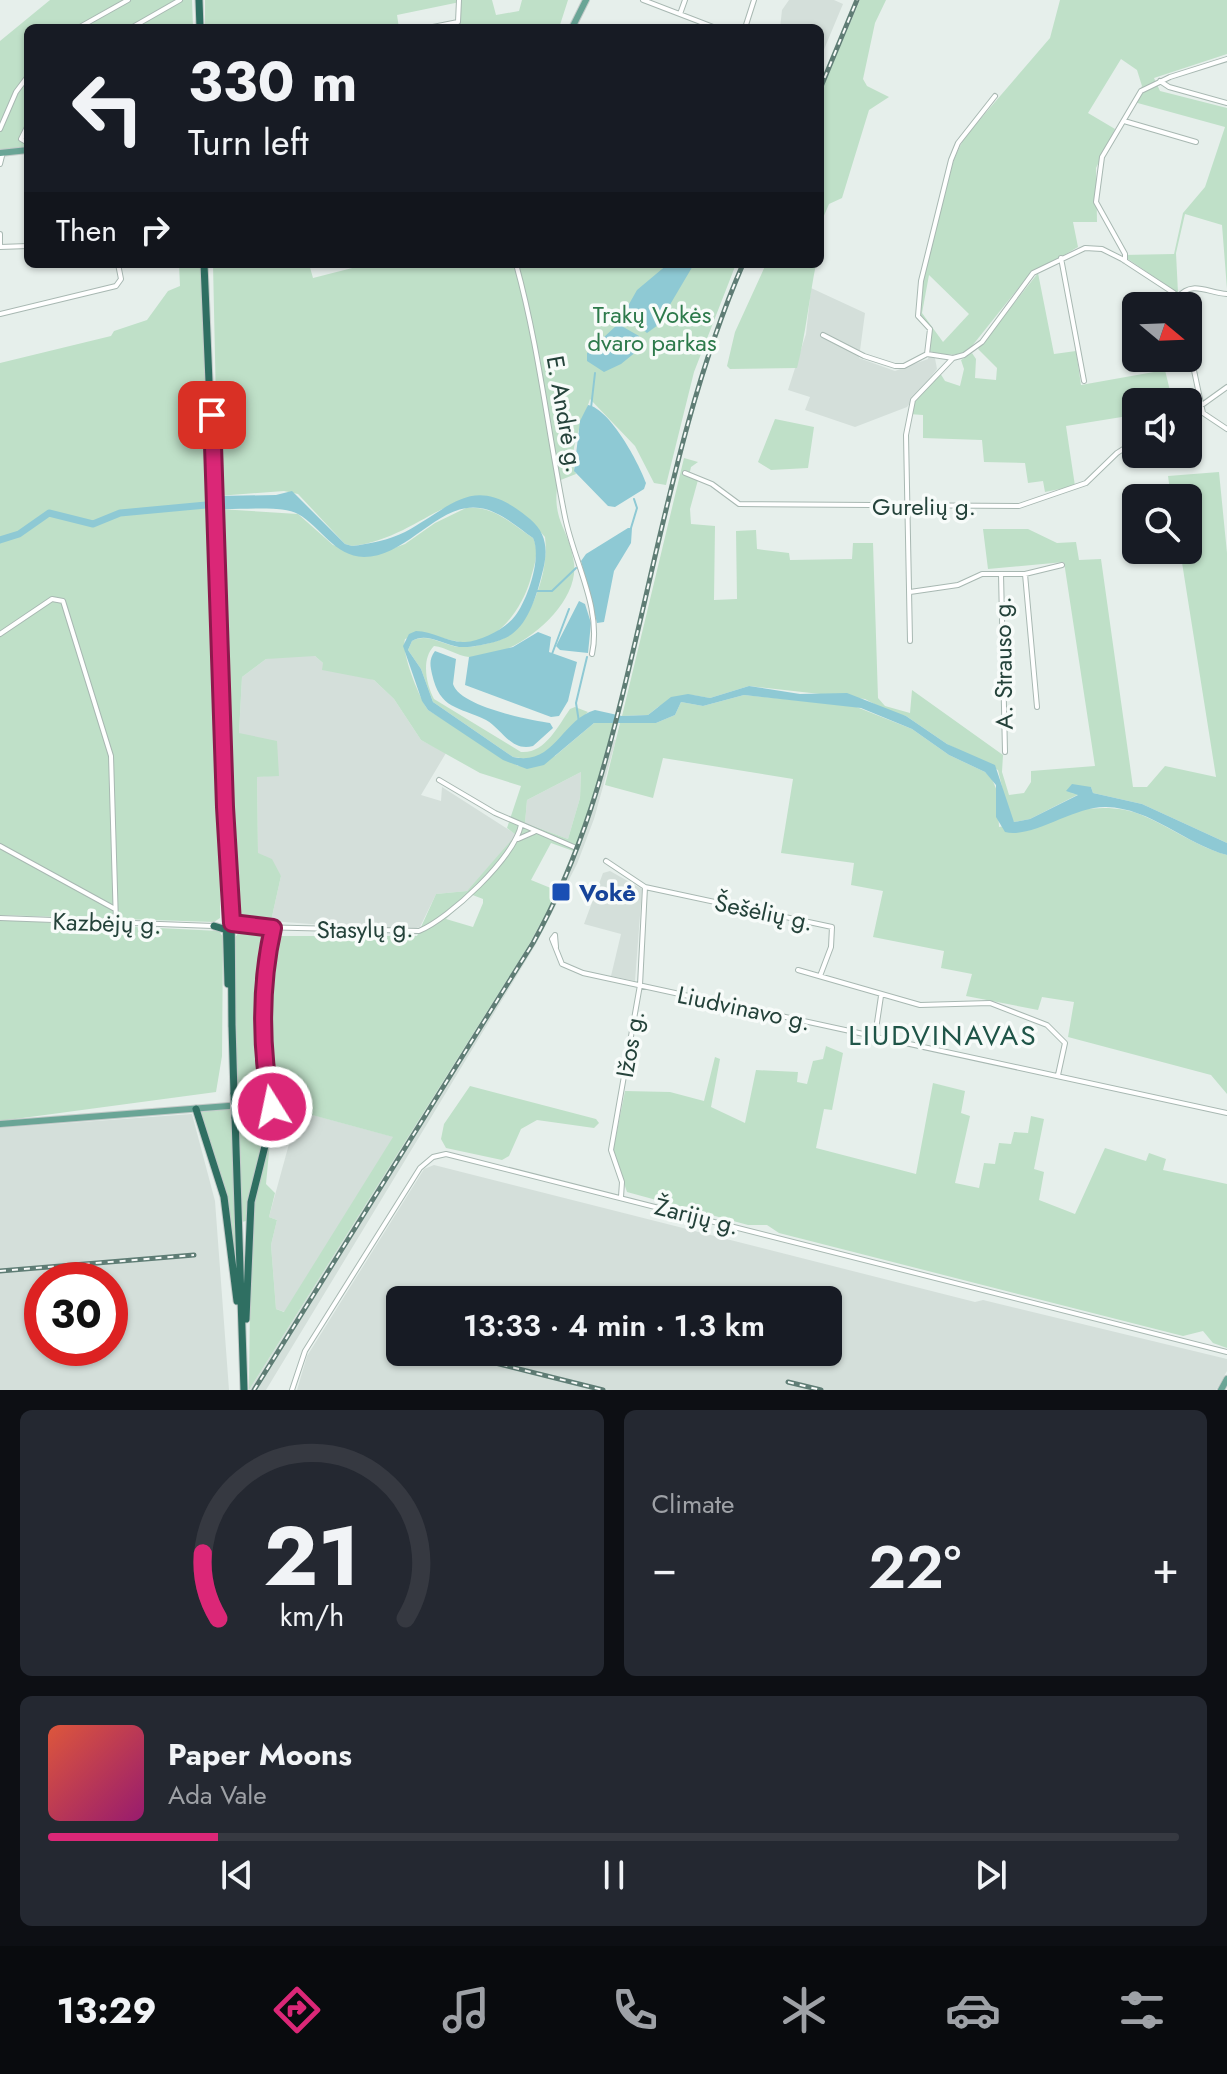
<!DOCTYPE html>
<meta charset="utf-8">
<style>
:root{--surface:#171b24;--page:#242831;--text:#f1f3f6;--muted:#9ea1a6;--line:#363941;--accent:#db2777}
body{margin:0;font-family:Jost,sans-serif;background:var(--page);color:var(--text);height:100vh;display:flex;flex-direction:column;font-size:30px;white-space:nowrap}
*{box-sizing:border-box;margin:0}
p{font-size:26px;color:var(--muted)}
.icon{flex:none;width:44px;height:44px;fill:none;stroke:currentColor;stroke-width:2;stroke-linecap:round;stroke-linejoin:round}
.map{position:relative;height:1390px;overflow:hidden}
.details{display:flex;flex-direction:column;gap:20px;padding:20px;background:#0d0f14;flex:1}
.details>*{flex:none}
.hud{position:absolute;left:24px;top:24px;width:800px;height:244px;border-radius:12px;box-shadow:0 2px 6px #0004;background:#171b24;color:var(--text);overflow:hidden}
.needle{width:52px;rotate:109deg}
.buttons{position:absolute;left:1122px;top:292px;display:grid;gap:16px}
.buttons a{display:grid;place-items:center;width:80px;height:80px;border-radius:12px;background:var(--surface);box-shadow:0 2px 6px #0004;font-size:40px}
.speed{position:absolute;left:24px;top:1262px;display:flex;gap:16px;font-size:40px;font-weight:700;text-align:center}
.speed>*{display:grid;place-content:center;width:104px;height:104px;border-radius:50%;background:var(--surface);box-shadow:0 2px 6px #0004;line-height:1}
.speed .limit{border:12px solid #d22;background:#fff;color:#111}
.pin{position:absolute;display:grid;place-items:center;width:68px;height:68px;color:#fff;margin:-34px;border-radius:16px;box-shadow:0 4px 12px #0006}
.me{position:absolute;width:88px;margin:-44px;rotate:350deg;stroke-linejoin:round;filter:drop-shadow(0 0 6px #0008)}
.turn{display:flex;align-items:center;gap:28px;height:168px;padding:0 32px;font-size:36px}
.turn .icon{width:104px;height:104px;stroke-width:2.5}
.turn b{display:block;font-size:56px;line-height:68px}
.then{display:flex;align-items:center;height:76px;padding:0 32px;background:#0003;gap:16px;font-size:30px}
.big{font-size:60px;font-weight:600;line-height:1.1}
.details .tile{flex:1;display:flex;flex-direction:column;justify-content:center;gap:12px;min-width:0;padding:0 28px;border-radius:12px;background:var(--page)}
.details .dial{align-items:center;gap:0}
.dial svg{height:208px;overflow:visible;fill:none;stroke:var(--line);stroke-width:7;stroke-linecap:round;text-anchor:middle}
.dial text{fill:var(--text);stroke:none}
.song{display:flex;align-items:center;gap:24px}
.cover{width:96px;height:96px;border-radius:12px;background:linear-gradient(135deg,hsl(10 70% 55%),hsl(320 70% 35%))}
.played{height:8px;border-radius:4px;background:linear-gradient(90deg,var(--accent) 15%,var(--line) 15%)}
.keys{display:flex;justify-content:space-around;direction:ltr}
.heat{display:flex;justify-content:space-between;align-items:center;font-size:44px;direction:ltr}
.details .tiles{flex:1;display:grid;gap:20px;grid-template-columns:1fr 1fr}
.tile:last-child{grid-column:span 2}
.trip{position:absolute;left:386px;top:1286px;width:456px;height:80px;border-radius:12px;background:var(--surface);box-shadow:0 2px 6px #0004;font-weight:600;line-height:80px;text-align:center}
.menu{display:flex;height:128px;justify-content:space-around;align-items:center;background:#090b0e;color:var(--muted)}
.menu .icon{width:56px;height:56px}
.menu .on{color:var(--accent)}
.menu b{font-size:36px;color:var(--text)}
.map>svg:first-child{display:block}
.built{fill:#d4dfda;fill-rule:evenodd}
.green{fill:#bfe0c8;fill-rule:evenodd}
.water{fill:#8ec9d4}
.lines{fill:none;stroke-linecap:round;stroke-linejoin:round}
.stream{stroke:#8ec9d4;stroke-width:2}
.river{stroke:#8ec9d4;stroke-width:7}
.minor-casing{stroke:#a8b8b2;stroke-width:6}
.major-casing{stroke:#c2cac8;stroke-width:8}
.highway-casing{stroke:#c2cac8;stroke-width:9}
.minor{stroke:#fff;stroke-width:4}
.major{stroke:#6aa596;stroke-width:6}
.highway{stroke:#2f6f62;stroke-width:7}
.rail-casing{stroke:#5f7d75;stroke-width:5}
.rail{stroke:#f7fbf9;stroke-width:2;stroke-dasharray:6;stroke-linecap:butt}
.highway-bridge-casing{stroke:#c2cac8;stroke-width:9;stroke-linecap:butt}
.highway-bridge{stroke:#2f6f62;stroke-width:7}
.route-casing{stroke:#8e194d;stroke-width:20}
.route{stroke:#db2777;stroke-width:14}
.transit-dot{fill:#1a4fb4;stroke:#f7fbf9;stroke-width:3}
.labels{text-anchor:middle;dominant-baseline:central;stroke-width:7;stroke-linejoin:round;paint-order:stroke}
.park-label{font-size:24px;fill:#2d7a4b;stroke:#f7fbf9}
.street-label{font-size:24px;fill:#24423a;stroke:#f7fbf9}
.transit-label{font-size:24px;font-weight:bold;fill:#164399;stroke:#f7fbf9;text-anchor:start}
.quarter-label{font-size:28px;letter-spacing:2px;fill:#1f5548;stroke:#f7fbf9}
</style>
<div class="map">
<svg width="1227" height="1390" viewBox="0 0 1227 1390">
<rect width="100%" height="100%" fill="#e6efeb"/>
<path class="built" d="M789,0H834L843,4L820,59V28H780L782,10Z
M811,288L865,313L859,358L895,371L928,359L930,351L934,353L937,369L907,407L855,427L805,410L810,397L788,390L806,334Z
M286,655L315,656L323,663L374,680L394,699L421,740L446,753L421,795L441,801L442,787L517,835L467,891L436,894L420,927L405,931L271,921L281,876L258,854L257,777L279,775L239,733L242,677L266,659Z
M611,739L616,740L594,819L577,864L536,944L266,1390H249L527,948L576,852Z
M581,772L580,798L568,839L525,823L527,800Z
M610,871L642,889L635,981L611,976L621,934L584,924L603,873Z
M298,1111L394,1137L285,1312L276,1309L271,1245L277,1220L269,1217Z
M192,1114L215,1201L229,1390H0V1128ZM42,1280H110V1348H42Z
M434,1165L975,1302L983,1300L1227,1359V1371L1216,1390H297L307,1356L424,1169ZM400,1300H828V1352H400Z"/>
<path class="green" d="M50,0H192L193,28H28V148L0,151V41Z
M205,0H492L496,15L519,11L522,0H568L559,28H465L460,26V2L397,15L399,28H205Z
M860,0H886L875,23L863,79L867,86L889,97L869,110L842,198L829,204L820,225V94Z
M1060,0H1227V54L1154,78L1160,91L1227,108V289L1222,225L1185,214L1176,253L1178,293L1122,255L1174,254L1183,213L1205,187L1225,127L1134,102L1142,86L1137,70L1121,59L1088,113L1115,129L1096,168L1097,222H1073L1078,247L1028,276L968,351C956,356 942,356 930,351L932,329L920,315L923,279L954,159L964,138L1050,38ZM929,275L969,314L943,342L922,313Z
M179,264H201L221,838L220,918L214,922L0,915V363L111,336L114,331L147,320L168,291L180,286Z
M213,264H309L313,278L368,264H736L694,372L666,485L654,483L635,446L590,399C584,419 566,452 576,474L558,481C551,522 569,527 574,563C580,607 512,661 469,657C457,656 446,647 434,646C421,659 426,684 434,699L521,752C545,754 558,726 570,709L575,707L588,712L544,755L528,759L513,757L433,702L421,669L408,650L412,641C428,632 444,646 460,647C472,648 500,642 509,635C535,614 549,568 545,537C467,450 434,537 352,546L345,544L298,494L284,491L218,496Z
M766,264H816C809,299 806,333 797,368L730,369L727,366L735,332Z
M1038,273L1054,354L1076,351L1081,385L1165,370L1171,395L1127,406L1128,416L1066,426L1075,486L1045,492L1043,481L1028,483L1025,463L984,462L982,440L923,438V415L909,414L916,399L940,373L945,381L960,386L964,369L961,360L972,353L976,359L975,378L996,380L997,368L978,349Z
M775,419L814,427L808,468L771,470L758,462Z
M684,458L698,462L691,467L689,476L698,480L690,509L691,524L715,526L714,600L737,599L736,531L756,530L757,549L789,553L790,560L852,559L853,543H873L878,698L885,706L910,713L912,690L1003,755L1002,772L1009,795L1024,793L1031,782V771L1095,766L1064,562L988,569L983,529H1028L1057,543L1076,542L1079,560L1101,559L1133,787H1147L1165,766L1216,777L1180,550H1188V498H1171L1168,476L1219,472L1227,553V843L1142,804L1093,793L1091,787L1071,793L1079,794L1030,819L1014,822L1008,812L998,770L947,744L906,716L891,713L865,699L749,686L710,698L692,695L658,707L648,715L622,716Z
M466,508C493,505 512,524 533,538C540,552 534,566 530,581C521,610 496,647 460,642C432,637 435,632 405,639C401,653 419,697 428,710L518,766L555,756L594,723L615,722L594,803L576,852L551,843L531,880L558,891L527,948L249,1390L251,1213L271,1131L266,1184L275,1193L269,1217L277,1220L271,1245L276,1309L284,1312L393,1137L279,1106L273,1101L266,1003L276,936H417L436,894L467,891L516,835L507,828L521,786L480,773L421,740L394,699L374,680L322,670L323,663L315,656L266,659L242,677L239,733L277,741L279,776L257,777L258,853L272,859L281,876L271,921L236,920L219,509L298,514L333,545L372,556L405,544L435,523ZM581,772L580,798L568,839L525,823L527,800ZM470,894L483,899V903L473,927L446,919Z
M744,695L854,706L912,729L949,755L985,772L992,779L997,791L999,827C1044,819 1100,796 1144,816C1172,828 1197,847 1227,855V1094L1211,1075L1068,1037L1074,1002L1042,997L1038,1010L966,996L972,974L941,968L944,951L873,937L883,891L851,885L854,863L781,853L793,779L663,758L653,798L605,785L620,723H656L675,715L681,702L703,706Z
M0,920L219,931L223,937L222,1056L216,1092L0,1121Z
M262,931L267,942L261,997L265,1087L238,1099L234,939L239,932Z
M826,1046L843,1053L832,1110L824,1109L816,1148L916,1174L933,1083L965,1091L961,1113L970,1116L955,1183L979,1188L984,1163L995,1164L999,1143L1011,1144L1014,1132L1028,1133L1031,1116L1044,1119L1034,1169L1044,1172L1039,1200L1075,1214L1105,1148L1146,1161L1149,1153L1166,1159L1163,1170L1227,1184V1348L1213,1343L1203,1331L1183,1336L779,1233L767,1225H748L627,1192L613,1151L625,1091L670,1092L704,1101L715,1057L720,1059L711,1107L745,1123L756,1070L798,1072L797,1082L807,1084L813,1061L823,1059Z
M470,1086L596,1119L599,1123L594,1128L537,1120L521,1129L509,1156L502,1160L446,1148L441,1139L444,1124Z
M239,1108L260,1110L266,1122L246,1221L242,1222Z
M231,1109L236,1266H235L226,1196L201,1112Z"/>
<path class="water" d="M668,264H694L658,325L647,333L624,313L637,290Z
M618,324L639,336L642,347L621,364L604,372L587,361V353Z
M588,405C610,409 639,463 646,483L644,489L615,507L608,506L574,471L580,421Z
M292,491L345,544L352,546C369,544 389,540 405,532C455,505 474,472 530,519C548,534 548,553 542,574C537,594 529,622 512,634C502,642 472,648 459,647C443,645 427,632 412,641L408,650L421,669L433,702L513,757C555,766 561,720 595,710L622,716L648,715L671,697L688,694L710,698L749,686L800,694L847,693L906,716L947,744L995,765L1014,822L1030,819L1078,795L1066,791L1072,784L1091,787L1093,793L1142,804L1227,843V855C1185,844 1151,808 1106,807C1074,806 1032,839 1005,832L996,817V785L985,772L949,755L912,729L861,708L744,695L703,706L681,702L675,715L656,723H594L544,765L527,769L503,760L428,710L422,701L403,646L409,634L416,631C433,631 448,643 465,642C481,641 505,629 515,616C528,599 542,557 533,538C517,527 500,511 480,508C440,501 407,557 364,557C334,556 321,527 298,514C283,505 238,510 219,509L218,496L276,495Z
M628,528H632L631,543L614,571L604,622L597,623L581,561L586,554Z
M579,601L585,604L591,623L588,653L560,650L556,646Z
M538,632L551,637L549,652L577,662L568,701L559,716L551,717L465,685L469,657L513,647Z
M435,651L456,659L453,684C460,707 531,720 550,723L553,728L533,746C511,752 502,729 486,720C458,706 440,710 432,674C430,665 429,659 435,651Z"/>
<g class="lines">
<path class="stream" d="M591,408L595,373
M631,528L637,508L634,499
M536,591H552L576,568
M552,654L569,609
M579,722L576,703L587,657"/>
<path class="river" d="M0,540L19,534L49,513L93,524L120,513L217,504"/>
<defs>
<path id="minor" d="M643,0L716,28
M680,14L685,0
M78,28L128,0
M131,28L180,0
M428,28L458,22L459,0
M745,28L754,0
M1160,81L1169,87L1227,103
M1124,121L1196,142
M28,125L21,139L28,143
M0,129L16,92L28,76
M0,164L3,152
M0,234V247L28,246
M1061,258L1084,381
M1125,261V254L1096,202L1102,157L1141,91L1170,77L1227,59
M516,264C539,347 548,433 565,517C574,562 602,608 592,654
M1178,297C1192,280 1208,293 1227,294
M0,314L116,286L121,279L118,264
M823,335L864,356L895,366H904L927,354L953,358L964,355L982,342L1033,273L1085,248L1102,249L1122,259L1174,293L1181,306
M1188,342L1203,413L1227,429
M927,354L930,329L918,316L921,281L951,160L958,143L995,96
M1188,415L1227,387
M685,473L712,484L739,504L1019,506L1086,483L1117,453L1136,441
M1001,574L1005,752
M1025,574L1037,707
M910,592L958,585L982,574H1025L1062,565
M0,634L52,599L63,601L111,756L116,923
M910,641L906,435L913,400L953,358
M439,780L495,813L574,847
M518,839L534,832
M0,846L115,909
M606,861L645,887L832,927L831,947L820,976
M0,918L213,926
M257,927L419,931C450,918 514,858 521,825
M556,947L555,935L552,939L562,964L583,973L1227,1113
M798,970L920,1005L990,1003L1047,1025L1065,1043L1058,1075
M875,1036L881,996
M272,1107C261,1050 259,985 273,928
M621,1197L622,1182L611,1150L640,985L645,887
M292,1390L305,1351L420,1168L433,1157L446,1154L1227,1352"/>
<path id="major" d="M572,28L586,0
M0,153L28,150
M0,1124L241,1105L269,1106
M1221,1390L1227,1379"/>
<path id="highway" d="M199,0L200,28
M204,264L231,898L232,1027
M225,877L228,984
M214,926L227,930L257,927
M232,1025L234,1094
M196,1109L224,1197L237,1301
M235,1117L244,1390
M246,1319L251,1202L273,1114"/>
</defs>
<use href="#minor" class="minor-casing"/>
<use href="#major" class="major-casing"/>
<use href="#highway" class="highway-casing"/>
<use href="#minor" class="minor"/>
<use href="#major" class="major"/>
<use href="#highway" class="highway"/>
<defs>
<path id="rail" d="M820,89L857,0
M0,1271L194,1255
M455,1353L603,1390
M788,1382L821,1390
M254,1390L533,943C582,855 606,765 629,668C662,532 687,393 743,264"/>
</defs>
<use href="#rail" class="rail-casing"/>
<use href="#rail" class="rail"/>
<defs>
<path id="highway-bridge" d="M234,1094L235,1117"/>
</defs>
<use href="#highway-bridge" class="highway-bridge-casing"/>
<use href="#highway-bridge" class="highway-bridge"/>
</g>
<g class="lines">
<defs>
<path id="route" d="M212,415L225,807L232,923L273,928C260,985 260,1050 272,1107"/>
</defs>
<use href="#route" class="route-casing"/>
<use href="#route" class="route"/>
</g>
<rect class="transit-dot" x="551" y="882" width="20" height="20" rx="4"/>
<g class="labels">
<g class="park-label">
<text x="652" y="314">Trakų Vokės<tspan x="652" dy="28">dvaro parkas</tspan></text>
</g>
<g class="street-label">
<text transform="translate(565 414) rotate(80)">E. Andrė g.</text>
<text x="924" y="506">Gurelių g.</text>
<text transform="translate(1003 663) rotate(-91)">A. Strauso g.</text>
<text transform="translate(764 912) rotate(12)">Šešėlių g.</text>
<text transform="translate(107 923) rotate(2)">Kazbėjų g.</text>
<text transform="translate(365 929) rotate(-1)">Stasylų g.</text>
<text transform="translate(744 1008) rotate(12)">Liudvinavo g.</text>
<text transform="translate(630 1044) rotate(-80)">Ižos g.</text>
<text transform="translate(697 1216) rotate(14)">Žarijų g.</text>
</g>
<g class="transit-label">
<text x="579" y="892">Vokė</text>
</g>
<g class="quarter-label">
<text x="943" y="1035">LIUDVINAVAS</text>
</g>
</g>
</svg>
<div class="buttons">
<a><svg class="needle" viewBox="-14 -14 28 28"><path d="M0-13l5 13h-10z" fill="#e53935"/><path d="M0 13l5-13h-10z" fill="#9ea1a6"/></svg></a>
<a><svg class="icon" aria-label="sound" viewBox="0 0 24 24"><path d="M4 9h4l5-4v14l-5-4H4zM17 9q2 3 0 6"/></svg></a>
<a><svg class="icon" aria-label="search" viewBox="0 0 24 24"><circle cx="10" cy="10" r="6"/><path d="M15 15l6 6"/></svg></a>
</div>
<div class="speed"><div class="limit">30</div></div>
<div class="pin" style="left:212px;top:415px;background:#d93025"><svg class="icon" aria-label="arrive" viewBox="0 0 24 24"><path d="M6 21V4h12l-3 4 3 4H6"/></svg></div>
<svg class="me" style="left:272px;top:1107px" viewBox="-20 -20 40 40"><circle r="17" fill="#db2777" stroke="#fff" stroke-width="3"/><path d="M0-11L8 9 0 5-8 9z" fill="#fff"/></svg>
<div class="trip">13:33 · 4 min · 1.3 km</div>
<div class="hud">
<div class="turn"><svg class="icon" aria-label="left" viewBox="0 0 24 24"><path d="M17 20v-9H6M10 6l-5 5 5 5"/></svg><div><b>330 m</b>Turn left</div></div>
<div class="then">Then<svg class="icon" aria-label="right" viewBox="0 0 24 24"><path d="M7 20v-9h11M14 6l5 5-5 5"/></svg></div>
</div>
</div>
<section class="details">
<div class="tiles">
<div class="tile dial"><svg viewBox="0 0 100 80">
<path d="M14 69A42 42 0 1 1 86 69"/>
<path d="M14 69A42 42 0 0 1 8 44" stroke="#db2777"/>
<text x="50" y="56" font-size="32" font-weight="700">21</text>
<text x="50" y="72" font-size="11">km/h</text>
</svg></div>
<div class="tile"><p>Climate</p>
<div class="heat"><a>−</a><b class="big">22°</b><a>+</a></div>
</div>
<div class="tile">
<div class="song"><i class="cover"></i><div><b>Paper Moons</b><p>Ada Vale</p></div></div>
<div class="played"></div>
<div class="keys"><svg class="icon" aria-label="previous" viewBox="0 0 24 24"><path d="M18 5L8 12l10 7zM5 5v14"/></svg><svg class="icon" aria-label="pause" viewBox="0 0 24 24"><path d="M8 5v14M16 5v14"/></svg><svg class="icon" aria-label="next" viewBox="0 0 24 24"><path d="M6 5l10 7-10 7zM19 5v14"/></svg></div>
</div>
</div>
</section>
<nav class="menu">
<b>13:29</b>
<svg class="icon on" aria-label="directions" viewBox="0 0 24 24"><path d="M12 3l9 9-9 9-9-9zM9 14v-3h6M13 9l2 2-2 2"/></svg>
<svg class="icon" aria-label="music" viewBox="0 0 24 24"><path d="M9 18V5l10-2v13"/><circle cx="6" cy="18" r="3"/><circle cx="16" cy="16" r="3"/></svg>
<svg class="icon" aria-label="phone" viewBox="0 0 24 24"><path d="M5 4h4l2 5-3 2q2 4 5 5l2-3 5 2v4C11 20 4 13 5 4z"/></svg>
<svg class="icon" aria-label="climate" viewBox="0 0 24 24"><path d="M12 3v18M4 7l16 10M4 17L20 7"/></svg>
<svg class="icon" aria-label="car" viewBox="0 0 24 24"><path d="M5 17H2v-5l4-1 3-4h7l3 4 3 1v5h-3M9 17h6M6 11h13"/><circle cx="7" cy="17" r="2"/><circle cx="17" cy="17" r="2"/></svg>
<svg class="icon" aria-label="filters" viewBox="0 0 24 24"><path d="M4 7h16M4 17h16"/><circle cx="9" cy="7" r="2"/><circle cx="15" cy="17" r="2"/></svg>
</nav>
